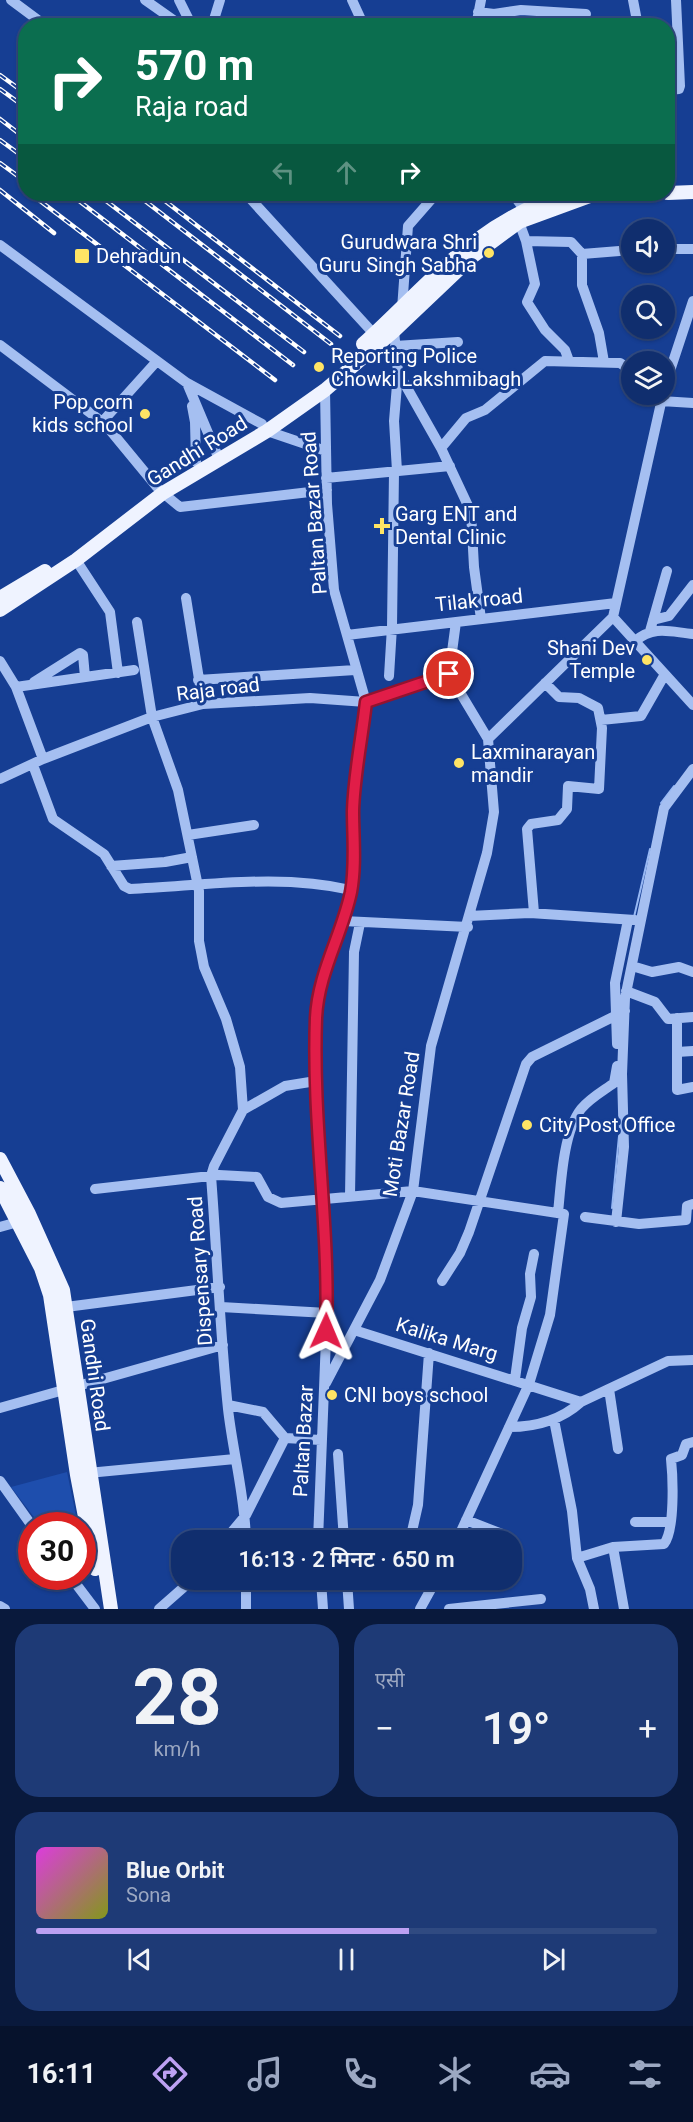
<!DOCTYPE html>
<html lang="hi">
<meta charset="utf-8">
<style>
:root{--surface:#102e6e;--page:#1e3a76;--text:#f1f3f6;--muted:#9ca8c2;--line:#304a81;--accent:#bca0f2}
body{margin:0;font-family:Roboto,"Noto Sans Devanagari",sans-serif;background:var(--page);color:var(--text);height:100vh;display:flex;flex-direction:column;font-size:22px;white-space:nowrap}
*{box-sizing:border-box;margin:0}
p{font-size:20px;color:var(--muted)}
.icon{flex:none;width:33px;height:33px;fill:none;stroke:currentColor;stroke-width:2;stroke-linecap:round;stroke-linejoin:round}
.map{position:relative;height:1609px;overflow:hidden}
.side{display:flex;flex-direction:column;gap:15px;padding:15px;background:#09193c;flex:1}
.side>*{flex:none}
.guide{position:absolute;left:18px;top:18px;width:657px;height:183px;border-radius:24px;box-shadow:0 2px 4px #0004,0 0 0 2px var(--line);background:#0b6e4f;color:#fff;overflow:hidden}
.buttons{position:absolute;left:621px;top:219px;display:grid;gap:12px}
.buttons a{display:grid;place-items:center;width:54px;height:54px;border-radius:50%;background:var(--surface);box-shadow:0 2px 4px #0004,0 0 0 2px var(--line);font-size:30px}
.speed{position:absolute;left:18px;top:1512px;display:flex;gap:12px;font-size:30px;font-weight:700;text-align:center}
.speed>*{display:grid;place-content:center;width:78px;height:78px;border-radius:50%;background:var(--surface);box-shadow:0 2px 4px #0004,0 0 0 2px var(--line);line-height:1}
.speed .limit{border:9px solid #d22;background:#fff;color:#111}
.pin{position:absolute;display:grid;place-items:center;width:51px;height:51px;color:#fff;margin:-26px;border:3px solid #fff;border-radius:50%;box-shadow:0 2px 6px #0007}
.me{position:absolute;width:66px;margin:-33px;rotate:1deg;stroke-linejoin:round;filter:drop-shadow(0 0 4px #0008)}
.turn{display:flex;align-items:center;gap:21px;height:126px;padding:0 18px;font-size:27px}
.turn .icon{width:78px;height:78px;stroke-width:2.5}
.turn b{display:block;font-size:42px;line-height:51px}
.lanes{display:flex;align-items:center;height:57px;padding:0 18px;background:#0003;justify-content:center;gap:30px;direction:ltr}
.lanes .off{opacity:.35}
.big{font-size:45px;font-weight:600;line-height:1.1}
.side .card{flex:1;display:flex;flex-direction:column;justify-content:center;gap:9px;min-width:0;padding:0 21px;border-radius:24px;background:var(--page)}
.side .dial{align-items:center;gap:0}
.dial b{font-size:78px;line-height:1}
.song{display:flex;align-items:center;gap:18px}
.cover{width:72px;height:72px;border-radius:9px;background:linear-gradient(135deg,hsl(300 70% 55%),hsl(70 70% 35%))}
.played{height:6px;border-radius:3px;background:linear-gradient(90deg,var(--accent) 60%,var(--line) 60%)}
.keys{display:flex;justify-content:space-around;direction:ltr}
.heat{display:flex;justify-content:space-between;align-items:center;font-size:33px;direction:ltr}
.side .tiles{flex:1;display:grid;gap:15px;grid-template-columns:1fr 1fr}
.card:last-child{grid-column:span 2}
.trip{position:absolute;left:171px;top:1530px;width:351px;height:60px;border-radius:24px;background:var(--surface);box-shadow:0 2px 4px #0004,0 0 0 2px var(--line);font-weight:600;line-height:60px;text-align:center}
.dock{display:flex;height:96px;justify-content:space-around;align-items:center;background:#06122c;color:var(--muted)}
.dock .icon{width:42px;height:42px}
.dock .on{color:var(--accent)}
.dock b{font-size:27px;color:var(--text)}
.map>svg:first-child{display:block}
.green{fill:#1e4ead}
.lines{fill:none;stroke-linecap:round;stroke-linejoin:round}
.stream{stroke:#97b8f4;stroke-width:2}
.minor{stroke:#a5bff1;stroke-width:10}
.major{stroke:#eff3ff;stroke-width:14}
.rail-casing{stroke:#fff;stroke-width:4.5}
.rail{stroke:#163e93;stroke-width:2;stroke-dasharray:7;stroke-linecap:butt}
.route-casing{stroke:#92132f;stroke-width:15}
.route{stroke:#e11d48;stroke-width:10}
.poi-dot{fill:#ffe465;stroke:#163e93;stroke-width:2}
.labels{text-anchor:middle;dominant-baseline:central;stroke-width:6;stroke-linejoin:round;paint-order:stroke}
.poi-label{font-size:20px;fill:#fff;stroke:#163e93;text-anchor:start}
.street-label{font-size:20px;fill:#fff;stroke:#163e93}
</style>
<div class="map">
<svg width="693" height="1609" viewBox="0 0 693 1609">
<rect width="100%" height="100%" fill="#163e93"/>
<path class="green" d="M67,1472L78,1525H40L11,1487Z"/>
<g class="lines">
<path class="stream" d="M661,803L674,786
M634,917L650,849
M612,1208L619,1136"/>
<path class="minor" d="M11,0L46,26
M145,0L182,26
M179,0L192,26
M352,0L364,26
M633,0L638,26
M478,12L494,14L521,10L586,14
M212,26L220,0
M476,26L481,0
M668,90L679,89L680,86L676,0
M246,194L374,334
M513,194L524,209
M519,222L526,241L571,242L582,254L632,250
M526,241L535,284L527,302L545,330L565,350L569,361
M0,245L187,383L262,424
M664,249H693
M582,254V285L599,333L604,362
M402,309L408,226L436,194
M394,331L398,372L441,448L466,418L485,410L545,361L620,363L629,369L632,377
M0,345L105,424L157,487
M395,346L458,342
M187,383L219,459
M664,389L693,301
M638,394L661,401L693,403
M192,406L195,422L196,462
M102,422L157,361
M267,431L326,451
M441,448L471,512L474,567L481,619
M397,471L394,421L398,373
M326,478L450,466
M163,493L180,507L327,490
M76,560L110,612L118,673
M186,598L203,704
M613,617L663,394
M613,617L693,705
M653,620L669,616L693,585
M137,622L152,717L178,790L199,891V941L204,967L226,1019L240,1067L243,1110
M650,631L667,571
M347,635L616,603
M635,641C655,625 670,632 693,634
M0,661L16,687L43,759
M389,676L392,627L394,472
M198,680L355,670
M34,682L80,653L83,655L85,677
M16,687L134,670
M601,720L641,716L665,674
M488,739L613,617
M33,765L53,819L104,854L124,886L130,889C202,886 280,873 351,890
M0,779L43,759L152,717L203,704L310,698L366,702L449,674
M188,835L254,825
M111,866L165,862L192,857
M534,913L527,829L531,824L558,820L567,809L568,786L599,789L602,728L598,708L579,698L559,697L545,683
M469,916L530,913L635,920
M343,921L468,927
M632,966L652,972L679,967L693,972
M626,991L655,1002L668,1019L693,1017
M677,1018V1090L693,1087
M617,1044L615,983L628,920
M677,1052L693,1051
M95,1189L219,1175L257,1177L268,1197L281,1203L413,1191L564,1214L550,1315L529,1384L457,1540
M350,1196L354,952L360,923
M558,1213C561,1184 563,1132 581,1109C590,1098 603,1091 614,1083L617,1066
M585,1217L639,1224L686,1220L687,1206L693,1204
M616,1222L624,1147L622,1074L625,998L664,808L693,769
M0,1227L18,1222
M442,1281L460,1253L469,1232L526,1064L532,1057L625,1011
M66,1307L220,1287
M221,1307L327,1313
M354,1330L581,1402L668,1361L693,1360
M515,1379L522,1328L531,1297L530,1274L534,1254
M326,1383L380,1280L413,1191L431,1046L487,853L494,812L488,739L449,674L456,622
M609,1389L618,1449
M228,1405L263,1412L285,1438
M0,1408L223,1345
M554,1420L572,1511L577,1558L590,1589L594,1609
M509,1427C536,1427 560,1421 581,1402
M338,1454L344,1540
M88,1473L235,1459
M0,1481L32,1526
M466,1520L502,1534
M635,1522H669
M225,1540L246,1515L285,1438L321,1440
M246,1540C245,1496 233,1453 228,1409C220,1332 217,1254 211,1176L214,1166L243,1110L285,1086L316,1081
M318,1540L327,1313L324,1199L316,1081V1017L319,990L351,890L355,840L353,809L366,702L334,590L327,504L325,390
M410,1540L418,1505L429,1353
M577,1558L613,1547
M70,1576L95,1609
M321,1580L323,1609
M347,1580L349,1609
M373,1585V1580
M0,1606L5,1609
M159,1609L192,1580
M246,1609V1580
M420,1609L436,1580
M449,1609L541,1599
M624,1609L613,1547L664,1544C675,1530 673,1478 671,1459L682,1455L686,1444L693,1442"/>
<path class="major" d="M668,193L693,192
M363,344C430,283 476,222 566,194
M0,598L45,571
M0,610L76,560L163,493L267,431L325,390L394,331L473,256L519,222L590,196L619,194
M0,1159L29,1214L63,1290L111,1609
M0,1188L41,1268L50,1295L77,1475L95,1569"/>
<defs>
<path id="rail" d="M0,75L26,94
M0,89L26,108
M0,119L26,139
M0,140L26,159
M0,163L26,182
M0,190L54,233
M31,194L275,380
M70,194L293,365
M97,194L304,352
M136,194L331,344
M156,194L340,336"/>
</defs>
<use href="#rail" class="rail-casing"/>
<use href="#rail" class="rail"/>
</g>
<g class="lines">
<defs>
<path id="route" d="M326,1331C330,1227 312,1123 316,1018C318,973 342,935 351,892C356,865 353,837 353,811C354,775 362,738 366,702L449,674"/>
</defs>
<use href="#route" class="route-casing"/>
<use href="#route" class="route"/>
</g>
<g class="poi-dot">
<circle cx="489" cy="253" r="6"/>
<rect x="74" y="248" width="16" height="16" rx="3"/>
<circle cx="319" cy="367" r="6"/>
<circle cx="145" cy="414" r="6"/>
<path d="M379 517h6v6h6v6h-6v6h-6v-6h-6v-6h6z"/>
<circle cx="647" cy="660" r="6"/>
<circle cx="459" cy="763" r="6"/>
<circle cx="527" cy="1125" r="6"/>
<circle cx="332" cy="1395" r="6"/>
</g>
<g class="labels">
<g class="poi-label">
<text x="477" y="242" text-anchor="end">Gurudwara Shri<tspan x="477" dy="23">Guru Singh Sabha</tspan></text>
<text x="96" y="256">Dehradun</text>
<text x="331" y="356">Reporting Police<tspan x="331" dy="23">Chowki Lakshmibagh</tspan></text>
<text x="133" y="402" text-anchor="end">Pop corn<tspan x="133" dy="23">kids school</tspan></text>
<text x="395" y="514">Garg ENT and<tspan x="395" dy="23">Dental Clinic</tspan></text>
<text x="635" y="648" text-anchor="end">Shani Dev<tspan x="635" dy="23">Temple</tspan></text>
<text x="471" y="752">Laxminarayan<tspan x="471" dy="23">mandir</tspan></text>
<text x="539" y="1125">City Post Office</text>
<text x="344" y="1395">CNI boys school</text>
</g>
<g class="street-label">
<text transform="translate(197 451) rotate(-32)">Gandhi Road</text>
<text transform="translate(314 513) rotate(-94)">Paltan Bazar Road</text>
<text transform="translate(479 600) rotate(-6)">Tilak road</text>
<text transform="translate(218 689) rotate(-7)">Raja road</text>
<text transform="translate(401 1124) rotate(-81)">Moti Bazar Road</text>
<text transform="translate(200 1271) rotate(-94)">Dispensary Road</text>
<text transform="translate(447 1339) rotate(17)">Kalika Marg</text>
<text transform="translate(95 1375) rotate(82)">Gandhi Road</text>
<text transform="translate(303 1441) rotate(-87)">Paltan Bazar</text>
</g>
</g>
</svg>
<div class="buttons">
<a><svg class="icon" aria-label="sound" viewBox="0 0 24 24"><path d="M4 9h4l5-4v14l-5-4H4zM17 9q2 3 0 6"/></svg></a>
<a><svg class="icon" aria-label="search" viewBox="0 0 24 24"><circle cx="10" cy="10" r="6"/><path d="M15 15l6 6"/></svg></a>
<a><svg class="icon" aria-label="layers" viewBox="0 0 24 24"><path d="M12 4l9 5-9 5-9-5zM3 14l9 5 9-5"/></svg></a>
</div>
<div class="speed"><div class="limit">30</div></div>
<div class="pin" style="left:449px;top:674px;background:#d93025"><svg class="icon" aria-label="arrive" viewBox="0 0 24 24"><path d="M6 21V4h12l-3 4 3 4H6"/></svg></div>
<svg class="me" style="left:326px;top:1331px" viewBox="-20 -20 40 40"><path d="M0-17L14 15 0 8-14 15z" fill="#e11d48" stroke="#fff" stroke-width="4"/></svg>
<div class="trip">16:13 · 2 मिनट · 650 m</div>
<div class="guide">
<div class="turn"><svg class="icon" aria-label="right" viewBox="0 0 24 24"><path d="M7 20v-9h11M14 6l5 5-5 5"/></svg><div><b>570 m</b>Raja road</div></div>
<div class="lanes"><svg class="icon off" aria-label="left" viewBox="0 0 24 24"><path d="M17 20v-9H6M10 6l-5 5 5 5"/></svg><svg class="icon off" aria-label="ahead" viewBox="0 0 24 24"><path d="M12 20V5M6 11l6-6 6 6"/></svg><svg class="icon" aria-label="right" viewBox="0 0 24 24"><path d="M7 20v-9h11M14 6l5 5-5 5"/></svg></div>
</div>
</div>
<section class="side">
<div class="tiles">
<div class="card dial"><b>28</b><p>km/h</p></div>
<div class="card"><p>एसी</p>
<div class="heat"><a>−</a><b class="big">19°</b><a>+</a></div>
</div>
<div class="card">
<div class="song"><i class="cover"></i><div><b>Blue Orbit</b><p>Sona</p></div></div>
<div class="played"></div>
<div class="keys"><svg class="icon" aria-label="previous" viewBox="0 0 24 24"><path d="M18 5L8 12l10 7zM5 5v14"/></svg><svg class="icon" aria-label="pause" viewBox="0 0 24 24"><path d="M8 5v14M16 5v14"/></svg><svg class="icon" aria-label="next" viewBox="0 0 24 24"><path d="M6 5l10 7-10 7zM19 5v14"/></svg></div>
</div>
</div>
</section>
<nav class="dock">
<b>16:11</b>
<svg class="icon on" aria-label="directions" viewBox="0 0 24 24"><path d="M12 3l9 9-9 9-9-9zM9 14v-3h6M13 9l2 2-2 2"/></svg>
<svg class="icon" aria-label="music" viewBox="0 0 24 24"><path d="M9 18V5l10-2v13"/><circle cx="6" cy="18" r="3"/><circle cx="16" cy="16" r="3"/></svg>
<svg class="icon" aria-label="phone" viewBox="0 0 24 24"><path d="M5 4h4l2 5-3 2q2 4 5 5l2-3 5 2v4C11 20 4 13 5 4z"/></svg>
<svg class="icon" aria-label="climate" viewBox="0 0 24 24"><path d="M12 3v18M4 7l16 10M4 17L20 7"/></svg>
<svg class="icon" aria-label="car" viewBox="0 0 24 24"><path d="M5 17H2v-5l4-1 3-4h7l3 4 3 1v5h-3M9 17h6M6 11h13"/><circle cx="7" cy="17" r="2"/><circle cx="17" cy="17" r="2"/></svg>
<svg class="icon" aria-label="filters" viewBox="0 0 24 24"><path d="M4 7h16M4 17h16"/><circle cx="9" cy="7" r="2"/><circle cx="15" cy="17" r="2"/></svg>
</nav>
